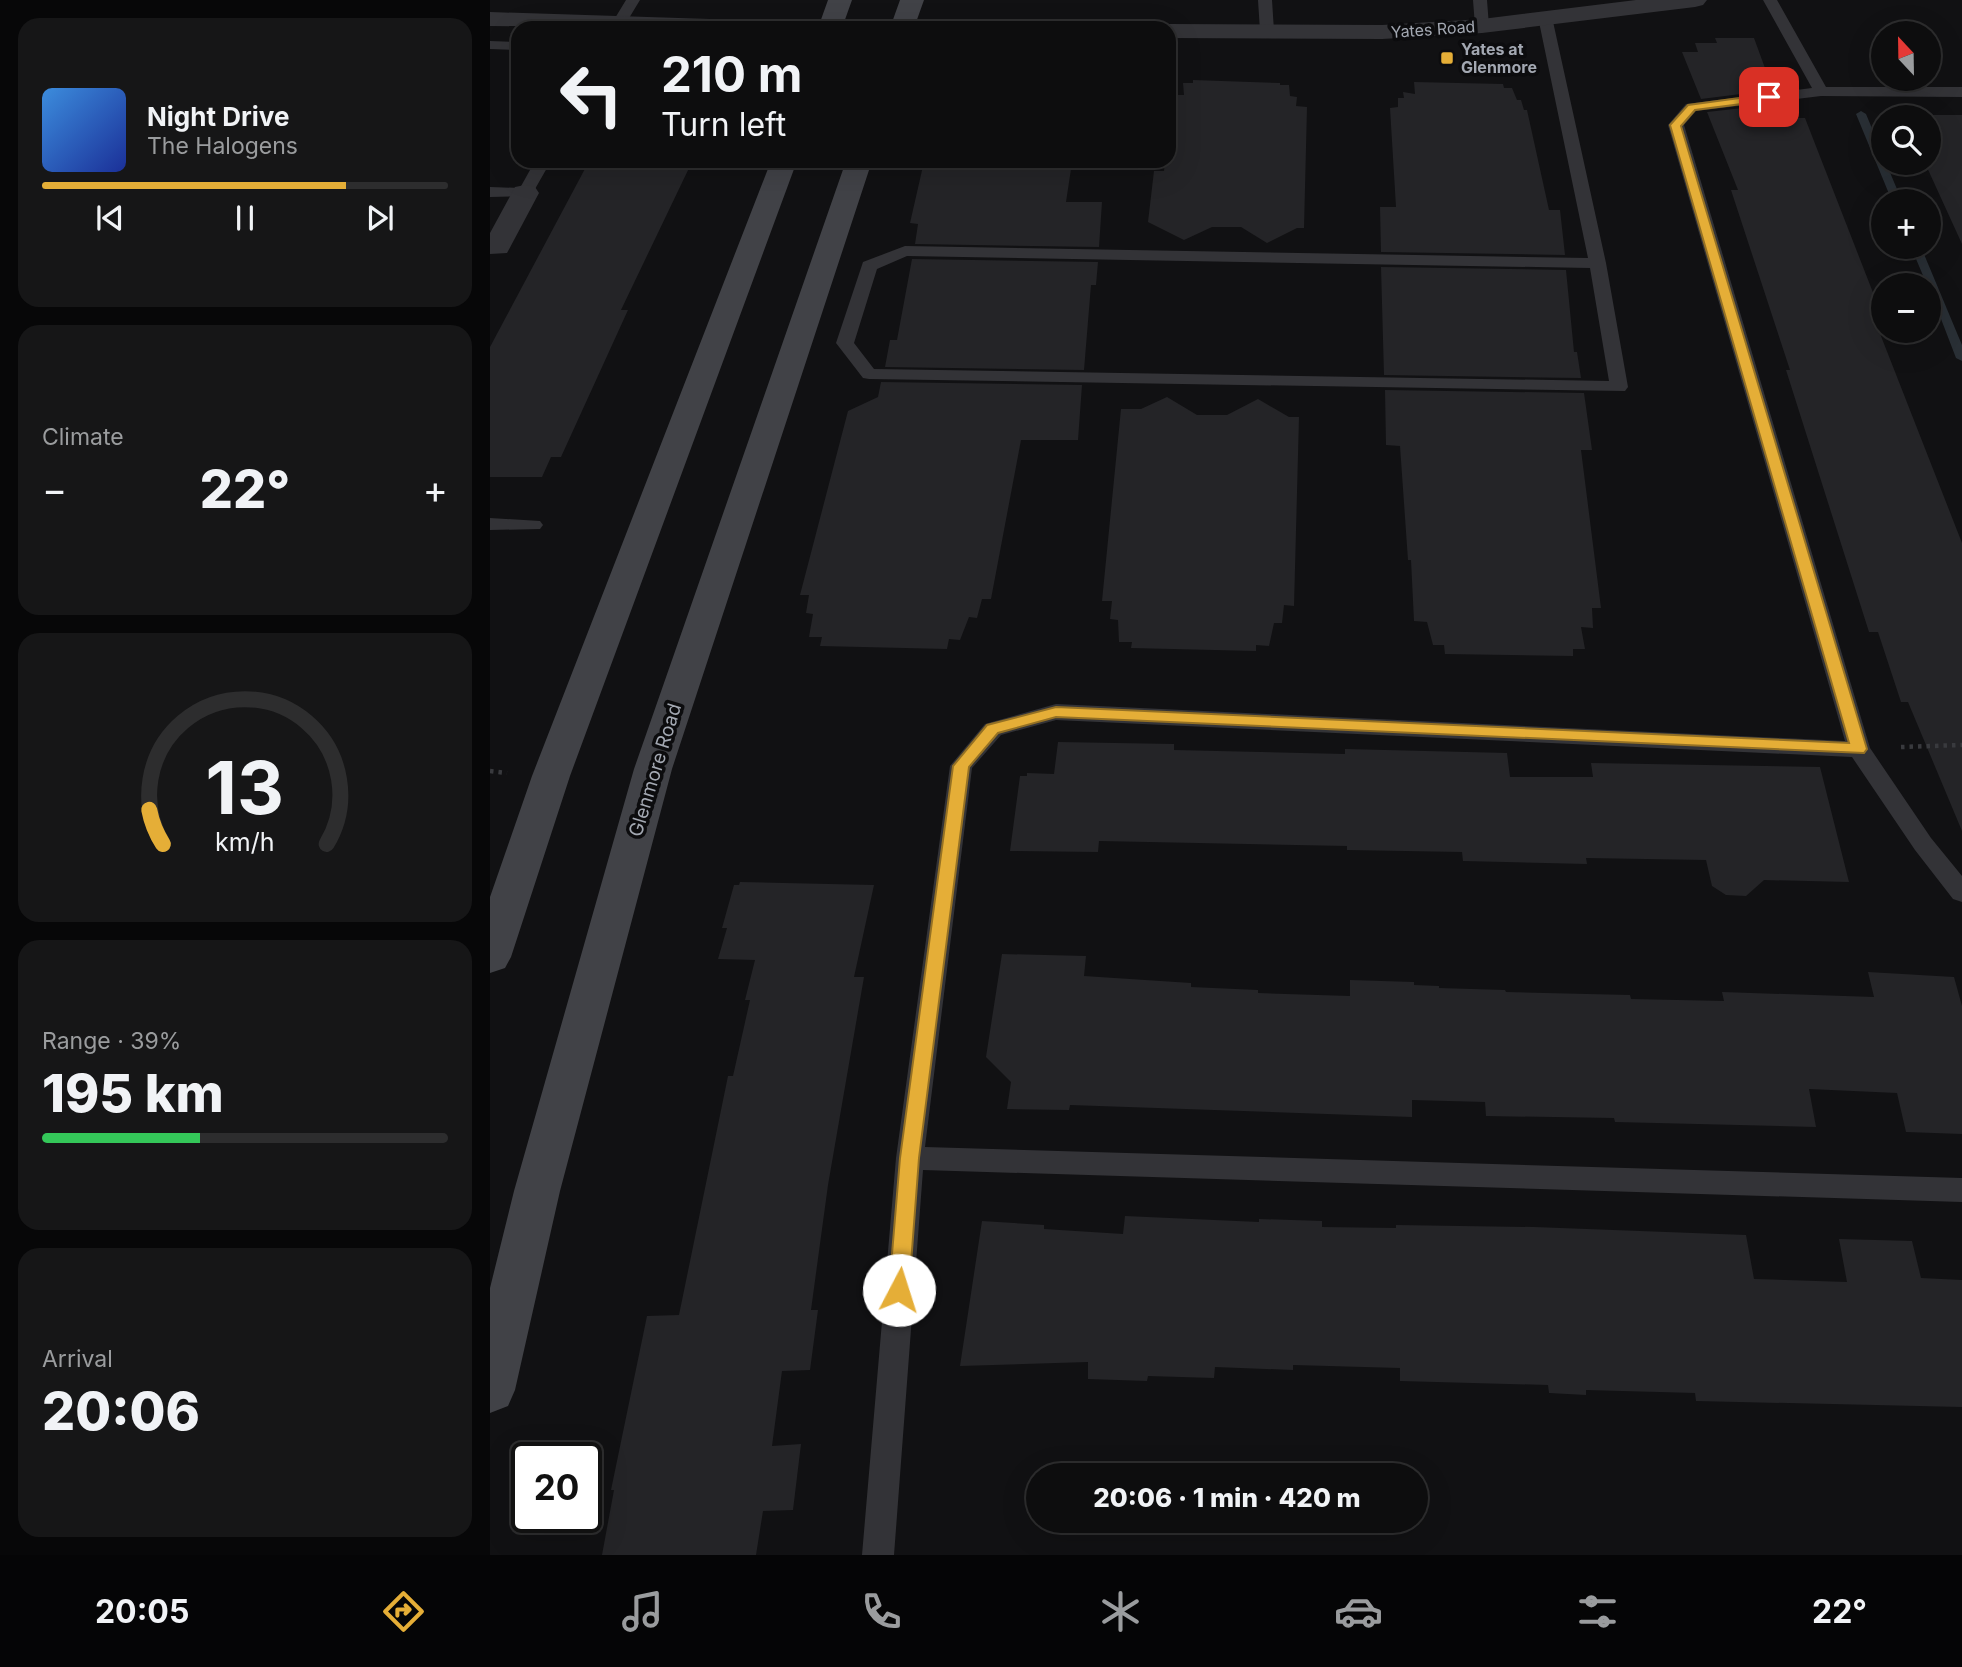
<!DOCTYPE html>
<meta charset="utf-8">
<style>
:root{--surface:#0d0d0e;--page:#161617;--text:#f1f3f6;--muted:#9a9c9e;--line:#2d2d2e;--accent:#e5ae37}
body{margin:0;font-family:Inter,sans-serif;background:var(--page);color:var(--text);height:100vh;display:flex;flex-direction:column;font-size:26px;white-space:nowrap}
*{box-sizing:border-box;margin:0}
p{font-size:23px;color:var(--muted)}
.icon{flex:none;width:38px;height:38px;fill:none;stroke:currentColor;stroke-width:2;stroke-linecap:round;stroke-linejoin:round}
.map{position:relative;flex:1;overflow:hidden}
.sheet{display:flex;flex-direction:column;gap:18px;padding:18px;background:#070708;width:490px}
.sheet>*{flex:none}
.hud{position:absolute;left:21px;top:21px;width:665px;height:147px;border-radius:21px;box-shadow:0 7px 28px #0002,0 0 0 2px var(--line);background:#0d0d0e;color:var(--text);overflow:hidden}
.needle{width:46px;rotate:338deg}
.buttons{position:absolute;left:1381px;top:21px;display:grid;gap:14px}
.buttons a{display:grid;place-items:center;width:70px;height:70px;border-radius:50%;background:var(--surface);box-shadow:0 7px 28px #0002,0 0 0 2px var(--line);font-size:35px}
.speed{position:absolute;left:21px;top:1442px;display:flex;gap:14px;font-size:35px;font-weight:700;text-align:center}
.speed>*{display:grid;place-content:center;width:91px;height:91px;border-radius:50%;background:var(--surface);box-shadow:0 7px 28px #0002,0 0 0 2px var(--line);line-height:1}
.speed .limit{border:4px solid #111;border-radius:10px;background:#fff;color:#111}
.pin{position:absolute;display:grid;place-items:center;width:60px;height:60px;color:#fff;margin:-30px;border-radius:14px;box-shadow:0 4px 10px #0006}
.me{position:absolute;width:77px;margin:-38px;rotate:5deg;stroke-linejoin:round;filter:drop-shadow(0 0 5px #0008)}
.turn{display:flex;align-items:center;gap:24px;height:147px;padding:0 35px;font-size:32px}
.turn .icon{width:91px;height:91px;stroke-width:2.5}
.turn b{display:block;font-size:49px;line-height:60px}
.big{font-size:52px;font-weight:800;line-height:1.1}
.sheet .tile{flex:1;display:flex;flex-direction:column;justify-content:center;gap:10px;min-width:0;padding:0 24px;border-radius:21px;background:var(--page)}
.sheet .dial{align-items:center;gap:0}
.dial svg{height:182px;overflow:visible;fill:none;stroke:var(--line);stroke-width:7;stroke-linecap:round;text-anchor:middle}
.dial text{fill:var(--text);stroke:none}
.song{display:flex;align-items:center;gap:21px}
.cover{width:84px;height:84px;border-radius:10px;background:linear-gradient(135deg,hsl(210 70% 55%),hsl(230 70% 35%))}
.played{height:7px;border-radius:4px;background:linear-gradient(90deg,var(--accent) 75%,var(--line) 75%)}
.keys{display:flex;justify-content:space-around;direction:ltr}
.heat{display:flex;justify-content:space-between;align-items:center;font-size:38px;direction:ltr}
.charge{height:10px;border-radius:5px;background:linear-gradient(90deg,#34c759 39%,var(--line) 0)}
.trip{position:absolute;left:536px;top:1463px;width:402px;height:70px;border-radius:35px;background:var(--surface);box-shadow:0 7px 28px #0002,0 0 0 2px var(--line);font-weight:800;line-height:70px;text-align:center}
.menu{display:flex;height:112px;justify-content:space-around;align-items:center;background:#050506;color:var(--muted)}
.menu .icon{width:49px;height:49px}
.menu .active{color:var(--accent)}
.menu b{font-size:32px;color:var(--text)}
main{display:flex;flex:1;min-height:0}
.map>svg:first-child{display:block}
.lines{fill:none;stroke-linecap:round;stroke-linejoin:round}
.stream{fill:#292f35;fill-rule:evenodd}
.building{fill:#242427}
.path{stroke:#393a3e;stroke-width:4.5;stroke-dasharray:3.5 5;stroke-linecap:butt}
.service{fill:#333337;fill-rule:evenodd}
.minor{fill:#333337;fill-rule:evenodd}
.secondary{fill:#414247;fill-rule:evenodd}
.route{fill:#e5ae37;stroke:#957124;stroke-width:2}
.poi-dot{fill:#e5ae37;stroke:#0c0c0e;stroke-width:2.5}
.labels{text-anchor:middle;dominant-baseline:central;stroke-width:7;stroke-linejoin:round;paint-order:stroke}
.far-street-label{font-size:16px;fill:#a3a8b2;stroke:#0c0c0e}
.far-poi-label{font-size:16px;font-weight:bold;fill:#a3a8b2;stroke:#0c0c0e;text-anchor:start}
.street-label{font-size:19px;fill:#a3a8b2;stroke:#0c0c0e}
</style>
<main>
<section class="sheet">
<div class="tile">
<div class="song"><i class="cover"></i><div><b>Night Drive</b><p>The Halogens</p></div></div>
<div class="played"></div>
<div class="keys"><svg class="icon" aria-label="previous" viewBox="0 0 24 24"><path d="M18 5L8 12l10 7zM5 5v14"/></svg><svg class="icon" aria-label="pause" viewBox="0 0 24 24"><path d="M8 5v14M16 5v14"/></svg><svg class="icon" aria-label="next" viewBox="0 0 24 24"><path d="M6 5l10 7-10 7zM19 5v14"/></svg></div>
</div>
<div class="tile"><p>Climate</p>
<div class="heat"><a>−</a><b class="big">22°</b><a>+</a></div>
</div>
<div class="tile dial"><svg viewBox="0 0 100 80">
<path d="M14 69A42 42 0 1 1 86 69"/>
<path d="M14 69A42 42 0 0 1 8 54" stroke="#e5ae37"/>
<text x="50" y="56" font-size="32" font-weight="700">13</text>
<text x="50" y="72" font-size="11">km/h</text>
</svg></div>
<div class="tile"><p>Range · 39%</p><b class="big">195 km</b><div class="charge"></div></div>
<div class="tile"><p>Arrival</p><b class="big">20:06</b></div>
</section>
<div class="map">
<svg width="1472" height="1555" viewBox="0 0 1472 1555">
<rect width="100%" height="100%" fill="#111113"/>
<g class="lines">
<path class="stream" d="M1371,111L1376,114L1393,155V163H1396L1412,201H1402L1366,114Z
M1421,247H1431L1472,345V361L1466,358L1438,285H1437Z"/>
</g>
<path class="building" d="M1225,38H1264L1283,90L1211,99L1192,52H1208L1205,43H1227Z
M703,80L790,83V85H799L800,96L807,97L806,106L817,107L814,228H807L777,243L751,227H722L694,240L658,222L664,171H674L675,161H679V104L683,105V95H694L693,83H703Z
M924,82L1013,84L1014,88H1022L1027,100H1031L1034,110H1037L1059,210H1070L1075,255L891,252L890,207H906L900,108L908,107V98H914L913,92L925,94Z
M1288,104L1294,118H1315L1389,308H1380L1472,543V831L1418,702H1411L1388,632H1379L1296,370H1300L1241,190H1248L1217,112Z
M1414,115H1472V244L1435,163H1438V117Z
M134,161H196L194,166H200L131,310H138L71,457H61L52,477H0V347L97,165H132Z
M443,161H575L573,169H581L576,202H612L609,247L425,244L428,224L420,223L433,166H441Z
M422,259L608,262L606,285H601L594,370L395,367L400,340H407Z
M891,267L1076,270L1084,352H1087L1091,378L894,375Z
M391,382L592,385L588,440H531L501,599H492L487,618L479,617L470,640L459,639L457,649L330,646L332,637H319L323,614L316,613L319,595H310L358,411L388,397Z
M895,390L1094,393L1102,450H1091L1111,608H1102L1103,628L1091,627L1095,649H1083V656L955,654L954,645H943L937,622L924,621L921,560H918L910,446L896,445Z
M677,397L707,415H737L768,399L799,417H809L804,606L794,605L792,623H784L779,646L766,645V651L641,648L642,642H629L628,620L620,619L622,601H612L631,409H651Z
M568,742L684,744V750L855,754V749L1017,753L1020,777H1103L1101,763L1330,767L1359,882L1274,880L1256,896L1236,895L1222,886L1216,860L1096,858L1097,864L973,861L972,852L857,850V846L609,841L608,852L520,851L530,776H537V773L564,774Z
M250,882L384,885L364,977H374L338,1185L321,1310H328L320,1370L292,1371L282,1446L311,1444L303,1510L273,1511L266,1555H112L124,1490H121L157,1316L189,1315L238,1076H243L260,1000H255L265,960L228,959L237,928H232L244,885H249Z
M512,954L596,956L594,976L701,983V987L768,990V993L860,996V980L924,982V985L949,986V988L1015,990L1016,992L1140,995L1141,999L1234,1001L1232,992L1384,997L1378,972L1464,977L1472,1006V1134L1416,1132L1407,1093L1319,1089L1326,1127L1125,1122L1124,1118L996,1116L995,1102L922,1100V1117L580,1105L579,1110L517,1109L521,1082L496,1057Z
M635,1216L769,1222V1219L832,1221V1227L906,1228V1225L1044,1227L1256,1235L1264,1279L1357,1282L1349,1239L1422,1241L1431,1278L1472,1280V1407L1206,1401L1205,1393L1096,1390V1395L1059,1393L1058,1385L910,1381V1368L803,1365V1370L725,1367L724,1378L658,1376L657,1381L598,1379V1362L470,1366L492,1221L554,1225V1229L633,1234Z"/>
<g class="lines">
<path class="path" d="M1411,747L1472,745
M0,771L17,773"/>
<path class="service" d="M136,0H150L133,28H119Z
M768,0H782L784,31L782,34H772L770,31Z
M983,0H997L999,26L997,29H987L985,26Z
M1273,0H1287L1336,87H1472V97L1331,96L1206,111L1194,125L1380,748L1441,838L1472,876V902L1463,899L1425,850L1362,757L566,720L511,735L482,768L435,1147L1472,1178V1202L433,1170L404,1555H372L406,1158L460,766L495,724L566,704L1355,741L1178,125L1196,104L1322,88Z
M1055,13L1062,17L1116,263L1138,387L1135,391L379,379L373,378L346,343L373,262L415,246L1098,258L1048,17ZM417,256L1100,268L1119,381L384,369L364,343L387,269Z
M0,41L28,42V50L0,49Z
M45,161H61L41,196L0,197V187L30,188Z
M0,518L50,521L53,525L50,529L0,530Z"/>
<path class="minor" d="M1146,0H1217L1213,5L1205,7L992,33L892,39L679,38V28H669L679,24L892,25L992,19Z
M0,12L281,21L290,23L293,28L0,26Z
M35,185L45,187L49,193L17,253L0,254V233L25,187Z"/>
<path class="secondary" d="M338,0H362L352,28H328Z
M410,0H434L424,28H400Z
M281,161H307L80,776L21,957L15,968L0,973V897L42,776Z
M356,161H382L182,769L70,1191L25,1390L18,1406L0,1413V1288L24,1191L144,769Z"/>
</g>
<path class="route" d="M1279,94L1285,97L1283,100L1205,110L1191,126L1377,749L1374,753L566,717L508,733L479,767L429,1158L419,1290L416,1296L409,1299L402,1296L399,1290L410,1158L463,766L497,725L566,707L1359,743L1180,125L1198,105Z"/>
<rect class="poi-dot" x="950" y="51" width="14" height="14" rx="3.5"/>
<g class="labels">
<g class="far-street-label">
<text transform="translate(943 29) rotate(-4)">Yates Road</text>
</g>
<g class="far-poi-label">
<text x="971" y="49">Yates at<tspan x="971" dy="18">Glenmore</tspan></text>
</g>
<g class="street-label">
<text transform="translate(165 770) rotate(-73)">Glenmore Road</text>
</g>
</g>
</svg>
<div class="buttons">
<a><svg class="needle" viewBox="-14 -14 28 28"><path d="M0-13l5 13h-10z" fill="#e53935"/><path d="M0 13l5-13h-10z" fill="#9a9c9e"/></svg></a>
<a><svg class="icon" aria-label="search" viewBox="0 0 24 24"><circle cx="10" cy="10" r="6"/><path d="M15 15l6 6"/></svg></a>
<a>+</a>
<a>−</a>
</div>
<div class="speed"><div class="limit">20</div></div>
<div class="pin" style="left:1279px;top:97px;background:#d93025"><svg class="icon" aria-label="arrive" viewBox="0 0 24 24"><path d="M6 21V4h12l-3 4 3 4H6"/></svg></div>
<svg class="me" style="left:409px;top:1290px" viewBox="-20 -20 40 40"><circle r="19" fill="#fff"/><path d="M0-13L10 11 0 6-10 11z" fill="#e5ae37"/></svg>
<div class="trip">20:06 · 1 min · 420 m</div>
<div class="hud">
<div class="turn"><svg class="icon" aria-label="left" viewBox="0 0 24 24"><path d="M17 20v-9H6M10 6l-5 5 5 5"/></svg><div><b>210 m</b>Turn left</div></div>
</div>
</div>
</main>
<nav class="menu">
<b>20:05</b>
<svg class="icon active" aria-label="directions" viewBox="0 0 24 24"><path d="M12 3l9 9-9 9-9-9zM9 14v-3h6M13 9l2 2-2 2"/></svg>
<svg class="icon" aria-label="music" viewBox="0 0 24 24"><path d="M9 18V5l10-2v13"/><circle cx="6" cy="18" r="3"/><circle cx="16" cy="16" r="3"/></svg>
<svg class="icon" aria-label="phone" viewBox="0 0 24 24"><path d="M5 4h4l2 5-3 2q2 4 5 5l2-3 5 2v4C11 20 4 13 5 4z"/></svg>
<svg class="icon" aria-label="climate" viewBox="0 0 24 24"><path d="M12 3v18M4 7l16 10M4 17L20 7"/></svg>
<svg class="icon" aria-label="car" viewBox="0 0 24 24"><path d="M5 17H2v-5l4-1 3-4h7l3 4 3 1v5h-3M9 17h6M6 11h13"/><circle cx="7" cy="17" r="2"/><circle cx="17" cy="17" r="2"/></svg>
<svg class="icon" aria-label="filters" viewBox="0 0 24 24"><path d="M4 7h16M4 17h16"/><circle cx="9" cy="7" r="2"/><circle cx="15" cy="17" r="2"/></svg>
<b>22°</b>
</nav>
